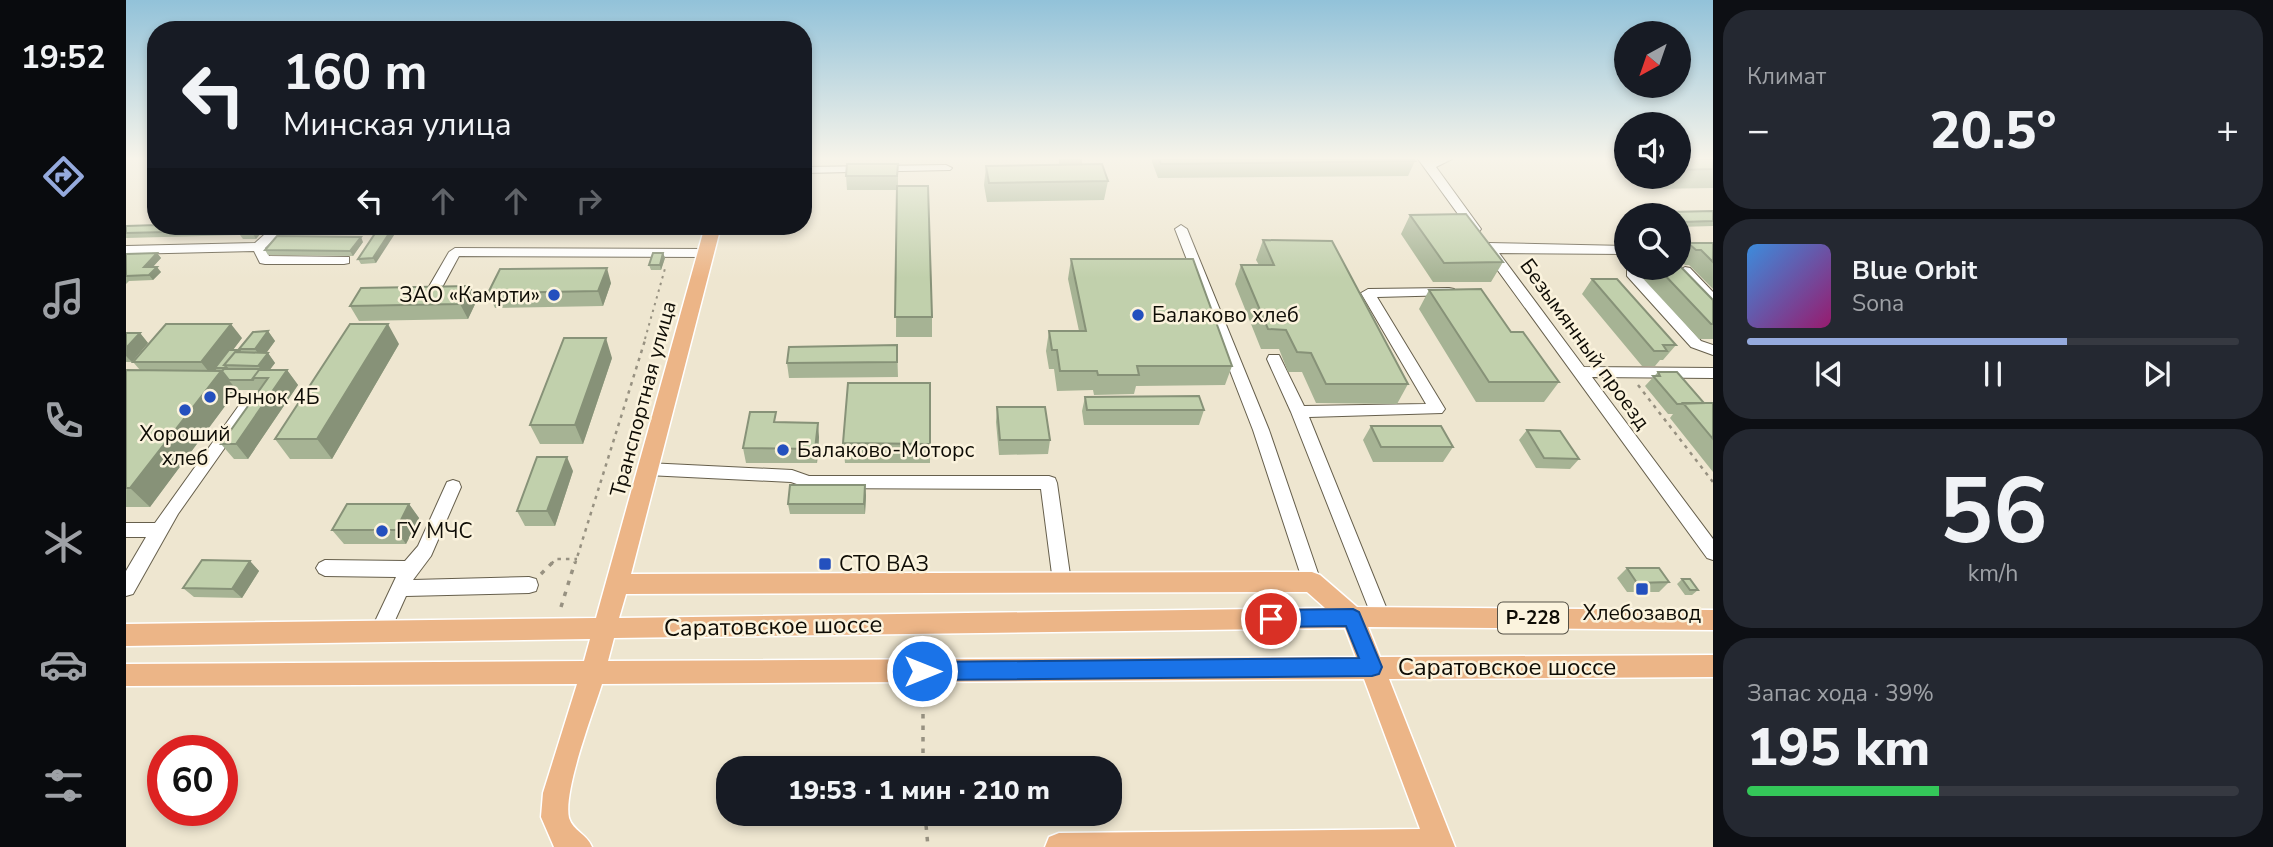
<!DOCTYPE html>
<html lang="ru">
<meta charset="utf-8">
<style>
:root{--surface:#171b24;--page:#242831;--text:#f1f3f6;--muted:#9ea1a6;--line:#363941;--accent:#95aadd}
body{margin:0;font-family:"Nunito Sans",sans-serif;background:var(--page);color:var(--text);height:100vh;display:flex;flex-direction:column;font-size:26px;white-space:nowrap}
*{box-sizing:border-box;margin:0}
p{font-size:23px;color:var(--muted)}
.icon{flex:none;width:38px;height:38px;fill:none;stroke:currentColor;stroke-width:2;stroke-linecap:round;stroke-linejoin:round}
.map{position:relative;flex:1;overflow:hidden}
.panel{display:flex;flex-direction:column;gap:10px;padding:10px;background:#0d0f14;width:560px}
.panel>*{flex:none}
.banner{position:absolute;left:21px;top:21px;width:665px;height:214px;border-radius:28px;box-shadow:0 4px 10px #0003;background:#171b24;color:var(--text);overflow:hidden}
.needle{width:46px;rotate:220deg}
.tools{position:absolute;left:1488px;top:21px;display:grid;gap:14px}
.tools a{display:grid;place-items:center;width:77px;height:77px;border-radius:50%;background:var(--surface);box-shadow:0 4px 10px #0003;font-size:35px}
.speed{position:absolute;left:21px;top:735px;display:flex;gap:14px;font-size:35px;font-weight:700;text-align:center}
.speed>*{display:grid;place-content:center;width:91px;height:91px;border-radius:50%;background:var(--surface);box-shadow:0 4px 10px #0003;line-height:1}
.speed .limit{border:10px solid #d22;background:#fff;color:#111}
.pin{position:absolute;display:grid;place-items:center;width:60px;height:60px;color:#fff;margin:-30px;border:4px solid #fff;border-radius:50%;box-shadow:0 2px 7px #0007}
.me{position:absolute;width:77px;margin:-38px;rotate:90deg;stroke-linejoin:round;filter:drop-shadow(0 0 5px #0008)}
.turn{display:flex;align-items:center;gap:24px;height:147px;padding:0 21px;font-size:32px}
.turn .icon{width:91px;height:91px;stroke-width:2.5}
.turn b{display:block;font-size:49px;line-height:60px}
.lanes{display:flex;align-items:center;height:66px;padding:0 21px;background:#0003;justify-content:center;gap:35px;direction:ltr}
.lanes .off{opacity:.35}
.big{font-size:52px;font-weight:800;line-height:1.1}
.panel .widget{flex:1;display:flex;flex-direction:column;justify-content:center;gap:10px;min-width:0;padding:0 24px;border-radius:28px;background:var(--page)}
.panel .dial{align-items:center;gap:0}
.dial b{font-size:91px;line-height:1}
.song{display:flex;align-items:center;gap:21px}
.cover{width:84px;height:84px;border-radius:10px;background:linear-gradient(135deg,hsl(210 70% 55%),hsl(320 70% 35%))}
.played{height:7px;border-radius:4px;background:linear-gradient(90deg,var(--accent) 65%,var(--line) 65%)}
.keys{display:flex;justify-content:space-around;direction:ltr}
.heat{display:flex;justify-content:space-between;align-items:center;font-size:38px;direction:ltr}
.charge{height:10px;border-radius:5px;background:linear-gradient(90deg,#34c759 39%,var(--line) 0)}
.trip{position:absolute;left:590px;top:756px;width:406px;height:70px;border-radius:28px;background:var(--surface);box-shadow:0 4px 10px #0003;font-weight:800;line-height:70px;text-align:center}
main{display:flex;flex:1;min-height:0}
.dock{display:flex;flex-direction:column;width:126px;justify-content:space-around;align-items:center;background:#090b0e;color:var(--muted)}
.dock .icon{width:49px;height:49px}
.dock .current{color:var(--accent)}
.dock b{font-size:32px;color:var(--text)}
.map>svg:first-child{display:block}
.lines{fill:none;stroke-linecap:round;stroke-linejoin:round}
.minor-casing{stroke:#665f4c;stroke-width:2}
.major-casing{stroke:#fff;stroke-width:3}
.path-far2{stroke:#979181;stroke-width:2;stroke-dasharray:2.5 4.5;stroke-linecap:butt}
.path-far1{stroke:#979181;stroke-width:2.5;stroke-dasharray:3.5 5;stroke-linecap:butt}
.path{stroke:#979181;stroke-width:3.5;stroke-dasharray:4.5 7;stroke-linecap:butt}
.minor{fill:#fff;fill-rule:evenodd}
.major{fill:#ecb587;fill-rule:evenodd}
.wall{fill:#a6b394}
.shaded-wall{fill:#879278}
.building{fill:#c1d0ac;stroke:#879278;stroke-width:2}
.route{fill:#1a73e8;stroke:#114b97;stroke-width:2}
.poi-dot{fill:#2450be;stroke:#fbf3dd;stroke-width:2.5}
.labels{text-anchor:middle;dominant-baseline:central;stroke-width:5;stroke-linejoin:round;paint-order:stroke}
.shield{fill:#fbf3dd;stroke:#555146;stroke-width:2}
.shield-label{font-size:19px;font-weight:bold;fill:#0e0c05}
.poi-label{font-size:21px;fill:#0e0c05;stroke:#fbf3dd;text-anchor:start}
.street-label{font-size:21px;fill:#0e0c05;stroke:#fbf3dd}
.near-street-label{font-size:24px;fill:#0e0c05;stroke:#fbf3dd}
</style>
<main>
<nav class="dock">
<b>19:52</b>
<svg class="icon current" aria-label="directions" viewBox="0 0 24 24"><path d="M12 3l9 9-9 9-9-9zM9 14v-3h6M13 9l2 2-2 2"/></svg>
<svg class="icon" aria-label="music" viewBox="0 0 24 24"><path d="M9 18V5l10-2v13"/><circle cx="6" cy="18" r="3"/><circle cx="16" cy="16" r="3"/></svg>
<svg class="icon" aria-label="phone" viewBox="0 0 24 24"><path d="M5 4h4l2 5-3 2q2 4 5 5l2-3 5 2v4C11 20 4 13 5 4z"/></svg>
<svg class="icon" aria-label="climate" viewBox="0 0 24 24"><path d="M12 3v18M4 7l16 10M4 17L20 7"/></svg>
<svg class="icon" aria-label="car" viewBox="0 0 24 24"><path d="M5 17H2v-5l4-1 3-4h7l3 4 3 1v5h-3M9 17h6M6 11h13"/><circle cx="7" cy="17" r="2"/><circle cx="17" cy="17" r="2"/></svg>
<svg class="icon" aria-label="filters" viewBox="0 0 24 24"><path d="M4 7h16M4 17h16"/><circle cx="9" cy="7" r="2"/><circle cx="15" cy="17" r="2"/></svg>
</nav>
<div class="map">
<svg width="1587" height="847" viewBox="0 0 1587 847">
<rect width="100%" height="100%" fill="#eee6d0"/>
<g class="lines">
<defs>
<path id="minor" d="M1292,159H1326L1310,167L1355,229L1353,232H1345Z
M820,165L826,168L824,170L677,173V167Z
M1055,225L1061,229L1143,430L1195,582L1192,588L1186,590L1180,588L1177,582L1127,430L1049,229Z
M148,226H258L250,232L155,233L139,248L143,256L223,257V263L218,264H139L134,263L128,251L0,254V246L129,243Z
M1362,243L1500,246V254L1373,253L1458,367L1587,368V378L1466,377L1587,539V560L1581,558L1357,250L1356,247Z
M1552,246H1587V254H1552Z
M329,248L580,249L586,253L580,257L333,256L313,293H303L301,290L323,252Z
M1559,267L1564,268L1587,292V304L1582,303L1554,274L1552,271Z
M1506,269L1511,270L1575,341L1587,345V355L1565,347L1501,276V270Z
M1323,288L1328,289L1330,292L1328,295L1251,297L1319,409L1316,413L1183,417L1264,617L1262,623L1255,625L1248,623L1246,617L1165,412L1141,359L1143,355H1153L1178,406L1300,404L1235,293L1242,289Z
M124,396L129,397L132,401L129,405L52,514L7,594L0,596V571L20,537H0V523H29L119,397Z
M521,463L666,470L683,476H923L929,478L931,483L945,582L942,588L936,590L930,588L927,582L915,489L682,488L665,482L521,475L515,473L513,469L515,465Z
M327,480L333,482L335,487L305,556L287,580L403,577L410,579L412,585L410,591L403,593L280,596L261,638L254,641L247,638L244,632L270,577L199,576L193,573L190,568L193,563L199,560L279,561L292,546L321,482Z"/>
<path id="major" d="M579,226H595L505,574L1186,572L1194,575L1231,607L1587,610V630L1242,627L1254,657L1587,655V677L1263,679L1329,847H919L923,837L933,833L1294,829L1238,679L476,684C467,713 437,791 443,818C447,831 461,834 466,847H428L415,817L417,793L451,684L0,686V664L458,661L464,639L0,646V624L470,618ZM1181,592L1199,608L493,618L500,594ZM1219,628L1230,657L482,661L488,638Z"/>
</defs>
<use href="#minor" class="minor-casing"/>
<use href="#major" class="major-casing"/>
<path class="path-far2" d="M519,339L540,265"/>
<path class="path-far1" d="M1512,385L1587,482
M425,564L430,559H451
M449,564L520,337"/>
<path class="path" d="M415,574L427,562
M435,607L449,562
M797,691V768
M799,814L802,847"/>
<use href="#minor" class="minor"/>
<use href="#major" class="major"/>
</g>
<path class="wall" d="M933,159H956V164L982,181L978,200L861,202L858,185L860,166L933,165Z
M1026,159H1287L1289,161L1282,176L1032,178L1026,162Z
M1552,159H1587V188L1525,189L1512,177H1552Z
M772,164V186L806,317V337H770L771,190H721L720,176Z
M1587,211V226L1552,227V215H1542L1545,212Z
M1284,215L1377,262L1365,282H1307L1275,234Z
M0,226H141L130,239H117L114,235L0,238Z
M254,226L250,263L235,264L232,259Z
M426,226H470L427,228Z
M1137,240L1282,384L1271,404L1190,403L1176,372H1162L1153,349H1135L1109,284L1115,265H1133L1130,260Z
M237,242L227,256L142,255L139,250Z
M1562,243H1587V289L1563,265H1559L1552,258V256Z
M31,253L35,258L27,267L35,272L27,280L3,281L0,284V254Z
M537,253L539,258L535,270H525L523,265Z
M945,259L1106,366L1099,385L1010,386L1008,394L968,395L967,390L931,391L928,369H923L920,351L923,331H953L942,279Z
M1512,268H1552L1587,300V339H1573L1510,271Z
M1466,279L1550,345L1537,360H1534L1529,366H1516L1456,294Z
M485,283L477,306L369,308L362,293Z
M344,286L351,300L342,319L233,321L224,306Z
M1303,290L1385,332L1433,382L1418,402H1350L1293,309Z
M142,331L149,341L140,353H142L149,363L143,370H161L172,385L122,459H108L95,444L133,390H111L24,507H0V370H14L7,362L116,338L107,350H114L113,349Z
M0,333H14L22,343L6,362H0Z
M273,344L206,459H164L149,439Z
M771,345L772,377L663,378L661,363Z
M486,358L457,444H414L404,425Z
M1532,372L1578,403H1587V472L1544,418L1547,414H1542L1519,386Z
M804,383V463H719L717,443Z
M959,397L1078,410L1073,425H958L956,411Z
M871,407L924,440L922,454L873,455L870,422Z
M1245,426L1327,447L1317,462H1247L1237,440Z
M1401,430L1453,459L1444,469L1410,468L1393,440Z
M693,437L691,463H620L617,448Z
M447,471L429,526H399L391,511Z
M740,495L739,514H664L662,504Z
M283,504L293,518L280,544H218L206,530Z
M124,561L133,571L116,598L68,597L57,588Z
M1501,568L1543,582L1533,592H1501L1491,578Z
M1556,579L1572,590L1566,595H1559L1551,584Z"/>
<path class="shaded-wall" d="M134,226H141L130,239L127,234Z
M268,226H274L250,263L247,258Z
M235,237L237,242L227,256L224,251Z
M31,253L35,258L22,272L18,267Z
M537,253L539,258L535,270L534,265Z
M31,267L35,272L27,280L23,275Z
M481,268L485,283L477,306L472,291Z
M344,286L351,300L342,319L334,304Z
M105,324L116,338L93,368H89L91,371L87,377L75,362Z
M262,324L273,344L206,459L191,439Z
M142,331L149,341L136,359L129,349Z
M14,333L22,343L6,362L0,356V348Z
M480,338L486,358L457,444L449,425Z
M142,353L149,363L140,375L132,366Z
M161,370L172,385L122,459L110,444Z
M95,371L111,390L24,507L4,488Z
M692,423L693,437L691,463L689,449Z
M441,457L447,471L429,526L421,511Z
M739,485L740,495L739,514L738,504Z
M283,504L293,518L280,544L270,530Z
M124,561L133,571L116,598L106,589Z"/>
<path class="building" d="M1033,159H1287L1289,161L1035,164Z
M1552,159H1587V169L1552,170Z
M721,164H772L771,176H720Z
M976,164L982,181L863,183L860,166Z
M771,186H802L806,317H769Z
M1587,211V221L1556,222L1552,219V215H1549L1545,212Z
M1340,214L1377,262L1318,263L1284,215Z
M30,225V226H134L127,234H114L118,230L0,233V226Z
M254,226H268L247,258L232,259Z
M151,236L235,237L224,251L139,250Z
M1137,240L1206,241L1282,384H1200L1185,353L1171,352L1160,330L1142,329L1115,265H1148Z
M1562,243H1587V262L1575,250H1570Z
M31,253L18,267H31L23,275L0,276V254Z
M527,253H537L534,265H523Z
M945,259H1067L1106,366H1011L1013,375H972L971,371H934L931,350H926L923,331H960Z
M1552,264L1587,300V324H1585L1532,268H1552Z
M481,268L472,291L362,293L374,269Z
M1466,279H1491L1550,345H1537L1541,351H1528Z
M344,286L334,304L224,306L235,288Z
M1355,289L1385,332H1397L1433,382H1363L1303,290Z
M40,324H105L75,362H7Z
M224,324H262L191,439H149Z
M142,331L129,349H113L127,332Z
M0,333H14L0,348Z
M438,338H480L449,425H404Z
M771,345V362L661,363L663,347Z
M103,350H114L113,352H109L98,365L101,368H89Z
M109,352L142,353L132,366L98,365Z
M98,369H135L133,370L127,378H128L127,380H103L96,371Z
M0,370L95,371L4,488H0Z
M133,370H161L110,444H95L142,378H127Z
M1532,372H1551L1578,403L1551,404L1527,376H1534Z
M722,383H804V444L717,443Z
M1073,396L1078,410H961L959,397Z
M1557,403H1587V439Z
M871,407H919L924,440H874Z
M624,412H650L648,422L692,423L689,449L617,448Z
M1245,426H1315L1327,447H1255Z
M1401,430L1434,431L1453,459L1418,458Z
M411,457H441L421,511H391Z
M664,485H739L738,504H662Z
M221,504H283L270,530H206Z
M76,560L124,561L106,589L57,588Z
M1501,568H1533L1543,582L1511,583Z
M1556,579H1564L1572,590H1564Z"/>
<linearGradient id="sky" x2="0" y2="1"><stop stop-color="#92c2d9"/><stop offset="0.57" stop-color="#f7f4ea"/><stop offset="1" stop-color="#f7f4ea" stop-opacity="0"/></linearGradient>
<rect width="1587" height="278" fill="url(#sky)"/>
<path class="route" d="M1227,609L1233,612L1256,667L1253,674L1246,676L796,680L789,677L786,671L789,664L796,662L1233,658L1220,626L1145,627L1139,625L1136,619L1139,613L1145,610Z"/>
<g class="poi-dot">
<circle cx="428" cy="295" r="7"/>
<circle cx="1012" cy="315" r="7"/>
<circle cx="84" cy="397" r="7"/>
<circle cx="59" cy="410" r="7"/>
<circle cx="657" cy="450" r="7"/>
<circle cx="256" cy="531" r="7"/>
<rect x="692" y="557" width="14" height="14" rx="3.5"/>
<rect x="1509" y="582" width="14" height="14" rx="3.5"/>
</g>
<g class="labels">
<rect class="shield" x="1372" y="602.5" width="70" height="31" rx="5"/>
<g class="shield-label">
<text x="1407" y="618">Р-228</text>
</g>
<g class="poi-label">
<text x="414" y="295" text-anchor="end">ЗАО «Камрти»</text>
<text x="1026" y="315">Балаково хлеб</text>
<text x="98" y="397">Рынок 4Б</text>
<text x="59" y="434" text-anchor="middle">Хороший<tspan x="59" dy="24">хлеб</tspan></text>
<text x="671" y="450">Балаково-Моторс</text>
<text x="270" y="531">ГУ МЧС</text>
<text x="713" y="564">СТО ВАЗ</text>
<text x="1516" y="613" text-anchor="middle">Хлебозавод</text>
</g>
<g class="street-label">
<text transform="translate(1459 344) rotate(54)">Безымянный проезд</text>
<text transform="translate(517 399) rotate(-75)">Транспортная улица</text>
</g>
<g class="near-street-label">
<text transform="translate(647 626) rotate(-1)">Саратовское шоссе</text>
<text x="1381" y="667">Саратовское шоссе</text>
</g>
</g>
</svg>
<div class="tools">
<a><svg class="needle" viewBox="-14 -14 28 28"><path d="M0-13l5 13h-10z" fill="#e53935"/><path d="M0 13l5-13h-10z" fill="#9ea1a6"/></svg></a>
<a><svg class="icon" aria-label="sound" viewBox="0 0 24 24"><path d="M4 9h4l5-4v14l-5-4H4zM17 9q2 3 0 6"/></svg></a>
<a><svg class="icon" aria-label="search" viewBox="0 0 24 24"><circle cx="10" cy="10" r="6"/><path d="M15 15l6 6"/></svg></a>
</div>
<div class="speed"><div class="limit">60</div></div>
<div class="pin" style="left:1145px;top:619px;background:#d93025"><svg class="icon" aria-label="arrive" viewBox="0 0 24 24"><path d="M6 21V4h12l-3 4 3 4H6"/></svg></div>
<svg class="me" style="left:796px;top:671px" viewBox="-20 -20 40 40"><circle r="17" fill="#1a73e8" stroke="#fff" stroke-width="3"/><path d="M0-11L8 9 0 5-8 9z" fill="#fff"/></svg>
<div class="trip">19:53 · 1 мин · 210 m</div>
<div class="banner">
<div class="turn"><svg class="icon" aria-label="left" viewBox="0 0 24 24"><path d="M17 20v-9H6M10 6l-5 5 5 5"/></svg><div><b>160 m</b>Минская улица</div></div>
<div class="lanes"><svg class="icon" aria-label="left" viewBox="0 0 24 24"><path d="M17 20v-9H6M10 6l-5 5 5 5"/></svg><svg class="icon off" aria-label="ahead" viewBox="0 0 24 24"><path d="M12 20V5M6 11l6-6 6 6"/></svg><svg class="icon off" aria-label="ahead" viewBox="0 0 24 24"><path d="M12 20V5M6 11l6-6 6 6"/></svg><svg class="icon off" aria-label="right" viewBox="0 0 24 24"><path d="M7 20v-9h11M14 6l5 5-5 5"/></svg></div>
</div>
</div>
<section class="panel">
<div class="widget"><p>Климат</p>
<div class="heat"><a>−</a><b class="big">20.5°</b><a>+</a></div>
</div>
<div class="widget">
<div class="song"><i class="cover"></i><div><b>Blue Orbit</b><p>Sona</p></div></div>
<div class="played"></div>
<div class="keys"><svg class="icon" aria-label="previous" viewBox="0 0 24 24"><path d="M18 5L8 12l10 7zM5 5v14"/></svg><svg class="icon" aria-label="pause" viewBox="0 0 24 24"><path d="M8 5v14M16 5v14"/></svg><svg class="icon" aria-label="next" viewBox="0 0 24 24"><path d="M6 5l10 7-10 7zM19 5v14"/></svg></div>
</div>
<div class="widget dial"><b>56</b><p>km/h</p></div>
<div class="widget"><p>Запас хода · 39%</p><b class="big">195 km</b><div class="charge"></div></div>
</section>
</main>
